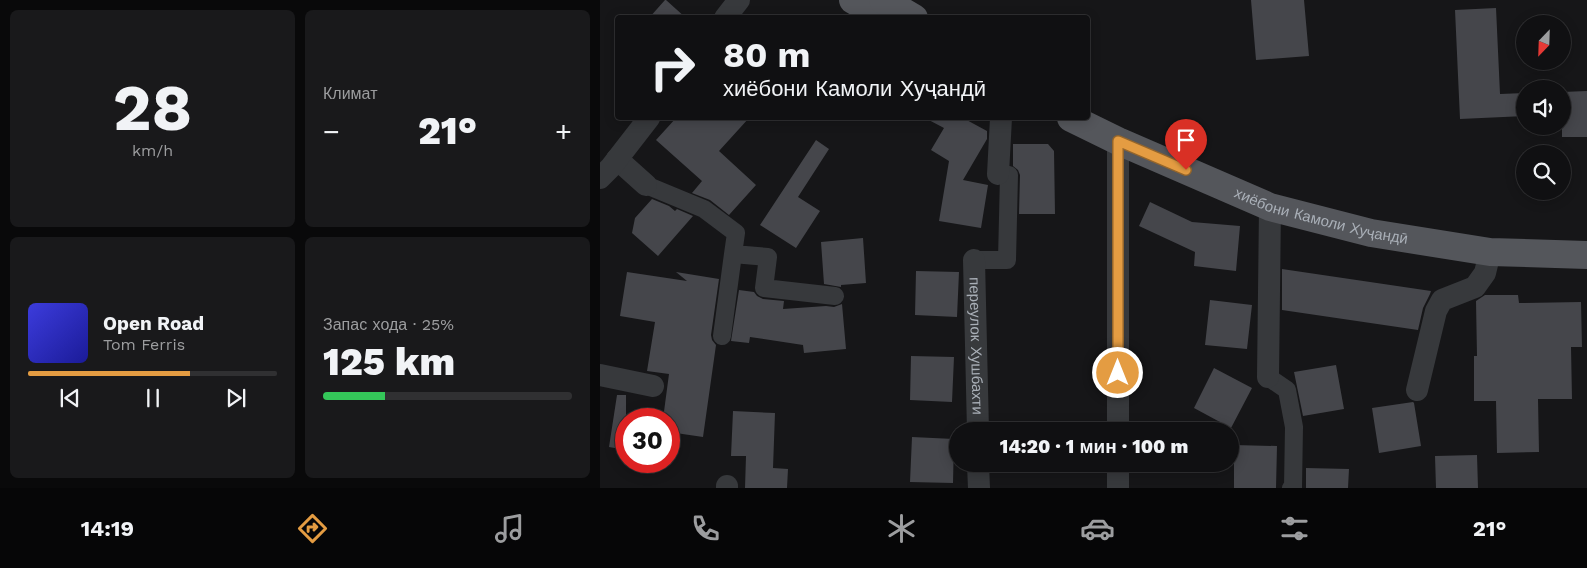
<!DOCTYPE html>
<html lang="ru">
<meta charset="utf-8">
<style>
:root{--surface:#101012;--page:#19191b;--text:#f1f3f6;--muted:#9c9d9f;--line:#303032;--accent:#e49c42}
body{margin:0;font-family:"Work Sans",sans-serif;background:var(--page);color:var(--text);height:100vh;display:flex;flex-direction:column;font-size:19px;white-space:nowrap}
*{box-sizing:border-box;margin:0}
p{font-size:16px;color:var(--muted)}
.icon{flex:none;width:28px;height:28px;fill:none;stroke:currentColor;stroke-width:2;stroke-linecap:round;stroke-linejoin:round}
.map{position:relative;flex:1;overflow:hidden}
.sheet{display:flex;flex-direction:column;gap:10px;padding:10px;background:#09090a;width:600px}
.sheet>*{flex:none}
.banner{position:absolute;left:15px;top:15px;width:475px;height:105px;border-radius:5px;box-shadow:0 2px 12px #0003,0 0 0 1px var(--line);background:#101012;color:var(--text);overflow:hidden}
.needle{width:32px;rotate:203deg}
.controls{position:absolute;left:916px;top:15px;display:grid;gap:10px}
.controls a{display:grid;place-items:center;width:55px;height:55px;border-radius:50%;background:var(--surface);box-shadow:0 2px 12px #0003,0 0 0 1px var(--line);font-size:25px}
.speed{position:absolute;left:15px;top:408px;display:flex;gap:10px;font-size:25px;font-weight:700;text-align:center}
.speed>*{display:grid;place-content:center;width:65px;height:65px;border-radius:50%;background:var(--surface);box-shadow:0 2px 12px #0003,0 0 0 1px var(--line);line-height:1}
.speed .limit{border:8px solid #d22;background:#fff;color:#111}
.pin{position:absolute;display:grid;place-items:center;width:42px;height:42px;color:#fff;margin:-51px -21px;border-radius:50% 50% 50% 0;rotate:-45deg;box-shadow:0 0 5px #0007}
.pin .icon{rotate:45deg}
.me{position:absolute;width:55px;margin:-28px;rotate:0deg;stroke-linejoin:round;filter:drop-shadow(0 0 4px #0008)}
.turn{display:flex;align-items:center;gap:18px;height:105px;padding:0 25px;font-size:22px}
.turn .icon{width:65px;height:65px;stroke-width:2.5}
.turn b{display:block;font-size:35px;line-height:42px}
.big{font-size:38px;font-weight:800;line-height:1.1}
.sheet .widget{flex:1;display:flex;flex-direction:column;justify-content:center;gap:8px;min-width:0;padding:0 18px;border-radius:8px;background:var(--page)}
.sheet .dial{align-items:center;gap:0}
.dial b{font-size:65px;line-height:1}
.song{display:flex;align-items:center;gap:15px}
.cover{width:60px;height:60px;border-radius:8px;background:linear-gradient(135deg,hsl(240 70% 55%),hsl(240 70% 35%))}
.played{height:5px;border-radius:2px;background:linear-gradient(90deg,var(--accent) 65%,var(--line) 65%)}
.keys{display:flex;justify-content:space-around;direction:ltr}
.heat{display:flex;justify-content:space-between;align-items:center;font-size:28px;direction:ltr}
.charge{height:8px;border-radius:4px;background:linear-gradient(90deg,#34c759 25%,var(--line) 0)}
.sheet .tiles{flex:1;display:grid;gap:10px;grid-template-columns:repeat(2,1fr)}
.trip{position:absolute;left:349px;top:422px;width:290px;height:50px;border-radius:25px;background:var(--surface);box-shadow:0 2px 12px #0003,0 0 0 1px var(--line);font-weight:800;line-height:50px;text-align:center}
.tabs{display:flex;height:80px;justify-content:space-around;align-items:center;background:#060607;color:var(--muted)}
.tabs .icon{width:35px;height:35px}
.tabs .on{color:var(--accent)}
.tabs b{font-size:22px;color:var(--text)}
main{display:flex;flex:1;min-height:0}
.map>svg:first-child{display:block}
.building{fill:#45464b}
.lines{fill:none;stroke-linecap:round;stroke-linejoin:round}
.pedestrian{stroke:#37393c;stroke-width:18}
.minor{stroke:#37393c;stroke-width:22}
.primary{stroke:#54565b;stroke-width:28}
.route-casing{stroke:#94652b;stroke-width:12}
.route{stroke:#e49c42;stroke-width:9}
.labels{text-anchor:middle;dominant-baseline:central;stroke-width:4;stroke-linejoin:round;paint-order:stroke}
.street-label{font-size:15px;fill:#a9afb7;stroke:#111113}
</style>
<main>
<section class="sheet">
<div class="tiles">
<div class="widget dial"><b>28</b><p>km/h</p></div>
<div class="widget"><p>Климат</p>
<div class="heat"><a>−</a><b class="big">21°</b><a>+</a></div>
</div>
<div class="widget">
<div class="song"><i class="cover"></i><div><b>Open Road</b><p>Tom Ferris</p></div></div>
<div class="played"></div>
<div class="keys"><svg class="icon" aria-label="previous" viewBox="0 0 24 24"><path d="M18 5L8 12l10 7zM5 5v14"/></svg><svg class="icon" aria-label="pause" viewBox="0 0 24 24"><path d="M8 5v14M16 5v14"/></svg><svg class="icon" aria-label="next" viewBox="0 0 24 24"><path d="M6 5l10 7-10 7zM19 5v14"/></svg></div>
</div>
<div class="widget"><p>Запас хода · 25%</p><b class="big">125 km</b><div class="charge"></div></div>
</div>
</section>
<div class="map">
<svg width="987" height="488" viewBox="0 0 987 488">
<rect width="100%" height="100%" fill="#161618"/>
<path class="building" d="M65,0H66L86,18H49Z
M651,0H704L709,56L656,60Z
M896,8L900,94L925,93V116L860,119L855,10Z
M987,91V137H962V92Z
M76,118H149L119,151L156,185L129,215L110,200L92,193L102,181L56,140Z
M325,118H363L387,131V139L363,180L388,185L381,228L339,221L349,161L331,150L344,128Z
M216,140L229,149L198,197L220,211L196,248L160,225Z
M413,144H448L454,151L455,214H419L420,175L418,170L413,166Z
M52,199L69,206L75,211L77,209L93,216L58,256L32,233L35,218Z
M550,202L592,222L640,226L636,271L594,266L595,252L539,226Z
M263,238L266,283L241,285V287L224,284L221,242Z
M682,269L831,291L830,294L823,308L818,330L682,310Z
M316,271L359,272L357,317L315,315Z
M27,272L87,281L76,272L119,279L111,335L112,340L116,345L103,437L69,432V419H63L69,374L47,371L55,322L20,316Z
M139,290L154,292L157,296L163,299L184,301L183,309L226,306L234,307L242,304L246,349L204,353L203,345L150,337L149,343L131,341Z
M885,295H918L919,303L981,302L982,347H971L972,399H938L939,452L897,453L896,401H874V356H877L876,301Z
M610,300L652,305L647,349L605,345Z
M311,356L354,357L352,402L310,400Z
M736,365L744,409L703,416L694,372Z
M614,368L652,388L631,428L594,408Z
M17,395H26V450L9,447Z
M813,402L814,403L821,446L779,453L772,408Z
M133,411L175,413L173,468L188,469L187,488H145L146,456H131Z
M312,437L354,439L353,483L310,482Z
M634,445L677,446L676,488H634Z
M877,455L878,488H836L835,456Z
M706,468L749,469L748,488H706Z"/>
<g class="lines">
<path class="pedestrian" d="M46,185L104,209L136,233L133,254L168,257L164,288L235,296
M374,260H407L409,175L398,174
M122,336L133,254
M668,377L687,390L694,427L693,487L691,488"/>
<g class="minor">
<path d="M125,18L139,0"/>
<path d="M518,141V431"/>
<path d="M17,159L46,185"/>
<path d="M398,174L401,118"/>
<path d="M0,178L11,167L49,118"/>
<path id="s1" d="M374,260L378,431"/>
<path d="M0,375L53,386"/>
<path d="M668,377L670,207"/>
<path d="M817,390L836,311L842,300L875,287L885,273L890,252"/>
<path d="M378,464L379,488"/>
<path d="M518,464V488"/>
<path d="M127,486V488"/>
</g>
<g class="primary">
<path d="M253,0L284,18"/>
<path d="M283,0L314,18"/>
<path id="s2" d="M471,118L518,141L670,207L771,233L890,252L987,255"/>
</g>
</g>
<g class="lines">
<defs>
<path id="route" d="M518,373V141L586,170"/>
</defs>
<use href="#route" class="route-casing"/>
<use href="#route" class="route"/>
</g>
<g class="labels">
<g class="street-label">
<text stroke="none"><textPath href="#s2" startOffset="270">хиёбони Камоли Хуҷандӣ</textPath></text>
<text stroke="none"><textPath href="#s1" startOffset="86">переулок Хушбахти</textPath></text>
</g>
</g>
</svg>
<div class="controls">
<a><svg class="needle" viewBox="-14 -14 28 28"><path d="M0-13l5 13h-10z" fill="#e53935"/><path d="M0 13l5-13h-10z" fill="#9c9d9f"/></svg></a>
<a><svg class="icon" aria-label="sound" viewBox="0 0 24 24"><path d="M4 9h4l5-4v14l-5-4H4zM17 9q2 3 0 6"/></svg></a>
<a><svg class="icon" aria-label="search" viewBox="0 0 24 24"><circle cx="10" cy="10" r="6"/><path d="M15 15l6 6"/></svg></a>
</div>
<div class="speed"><div class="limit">30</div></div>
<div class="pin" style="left:586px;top:170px;background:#d93025"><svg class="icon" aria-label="arrive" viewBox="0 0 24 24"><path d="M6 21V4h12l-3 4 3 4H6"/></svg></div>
<svg class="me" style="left:518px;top:373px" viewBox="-20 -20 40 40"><circle r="17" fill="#e49c42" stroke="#fff" stroke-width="3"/><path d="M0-11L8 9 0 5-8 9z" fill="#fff"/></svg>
<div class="trip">14:20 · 1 мин · 100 m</div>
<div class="banner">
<div class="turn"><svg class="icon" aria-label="right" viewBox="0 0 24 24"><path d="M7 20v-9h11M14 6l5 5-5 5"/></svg><div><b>80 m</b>хиёбони Камоли Хуҷандӣ</div></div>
</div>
</div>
</main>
<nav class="tabs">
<b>14:19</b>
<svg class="icon on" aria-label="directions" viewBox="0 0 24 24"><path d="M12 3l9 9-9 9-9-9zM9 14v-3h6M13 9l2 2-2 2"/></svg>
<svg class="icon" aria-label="music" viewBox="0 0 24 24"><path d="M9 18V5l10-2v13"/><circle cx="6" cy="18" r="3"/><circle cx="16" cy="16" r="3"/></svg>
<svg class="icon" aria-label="phone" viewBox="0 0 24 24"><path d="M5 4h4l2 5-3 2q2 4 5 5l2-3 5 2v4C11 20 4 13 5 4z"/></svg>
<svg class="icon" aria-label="climate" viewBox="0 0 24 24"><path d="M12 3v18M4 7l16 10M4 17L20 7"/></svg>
<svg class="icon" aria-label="car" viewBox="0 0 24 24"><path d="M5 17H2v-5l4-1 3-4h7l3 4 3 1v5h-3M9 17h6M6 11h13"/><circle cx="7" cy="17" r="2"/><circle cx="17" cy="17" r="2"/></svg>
<svg class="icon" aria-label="filters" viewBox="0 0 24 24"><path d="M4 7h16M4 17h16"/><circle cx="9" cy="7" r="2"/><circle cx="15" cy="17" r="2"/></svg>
<b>21°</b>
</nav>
